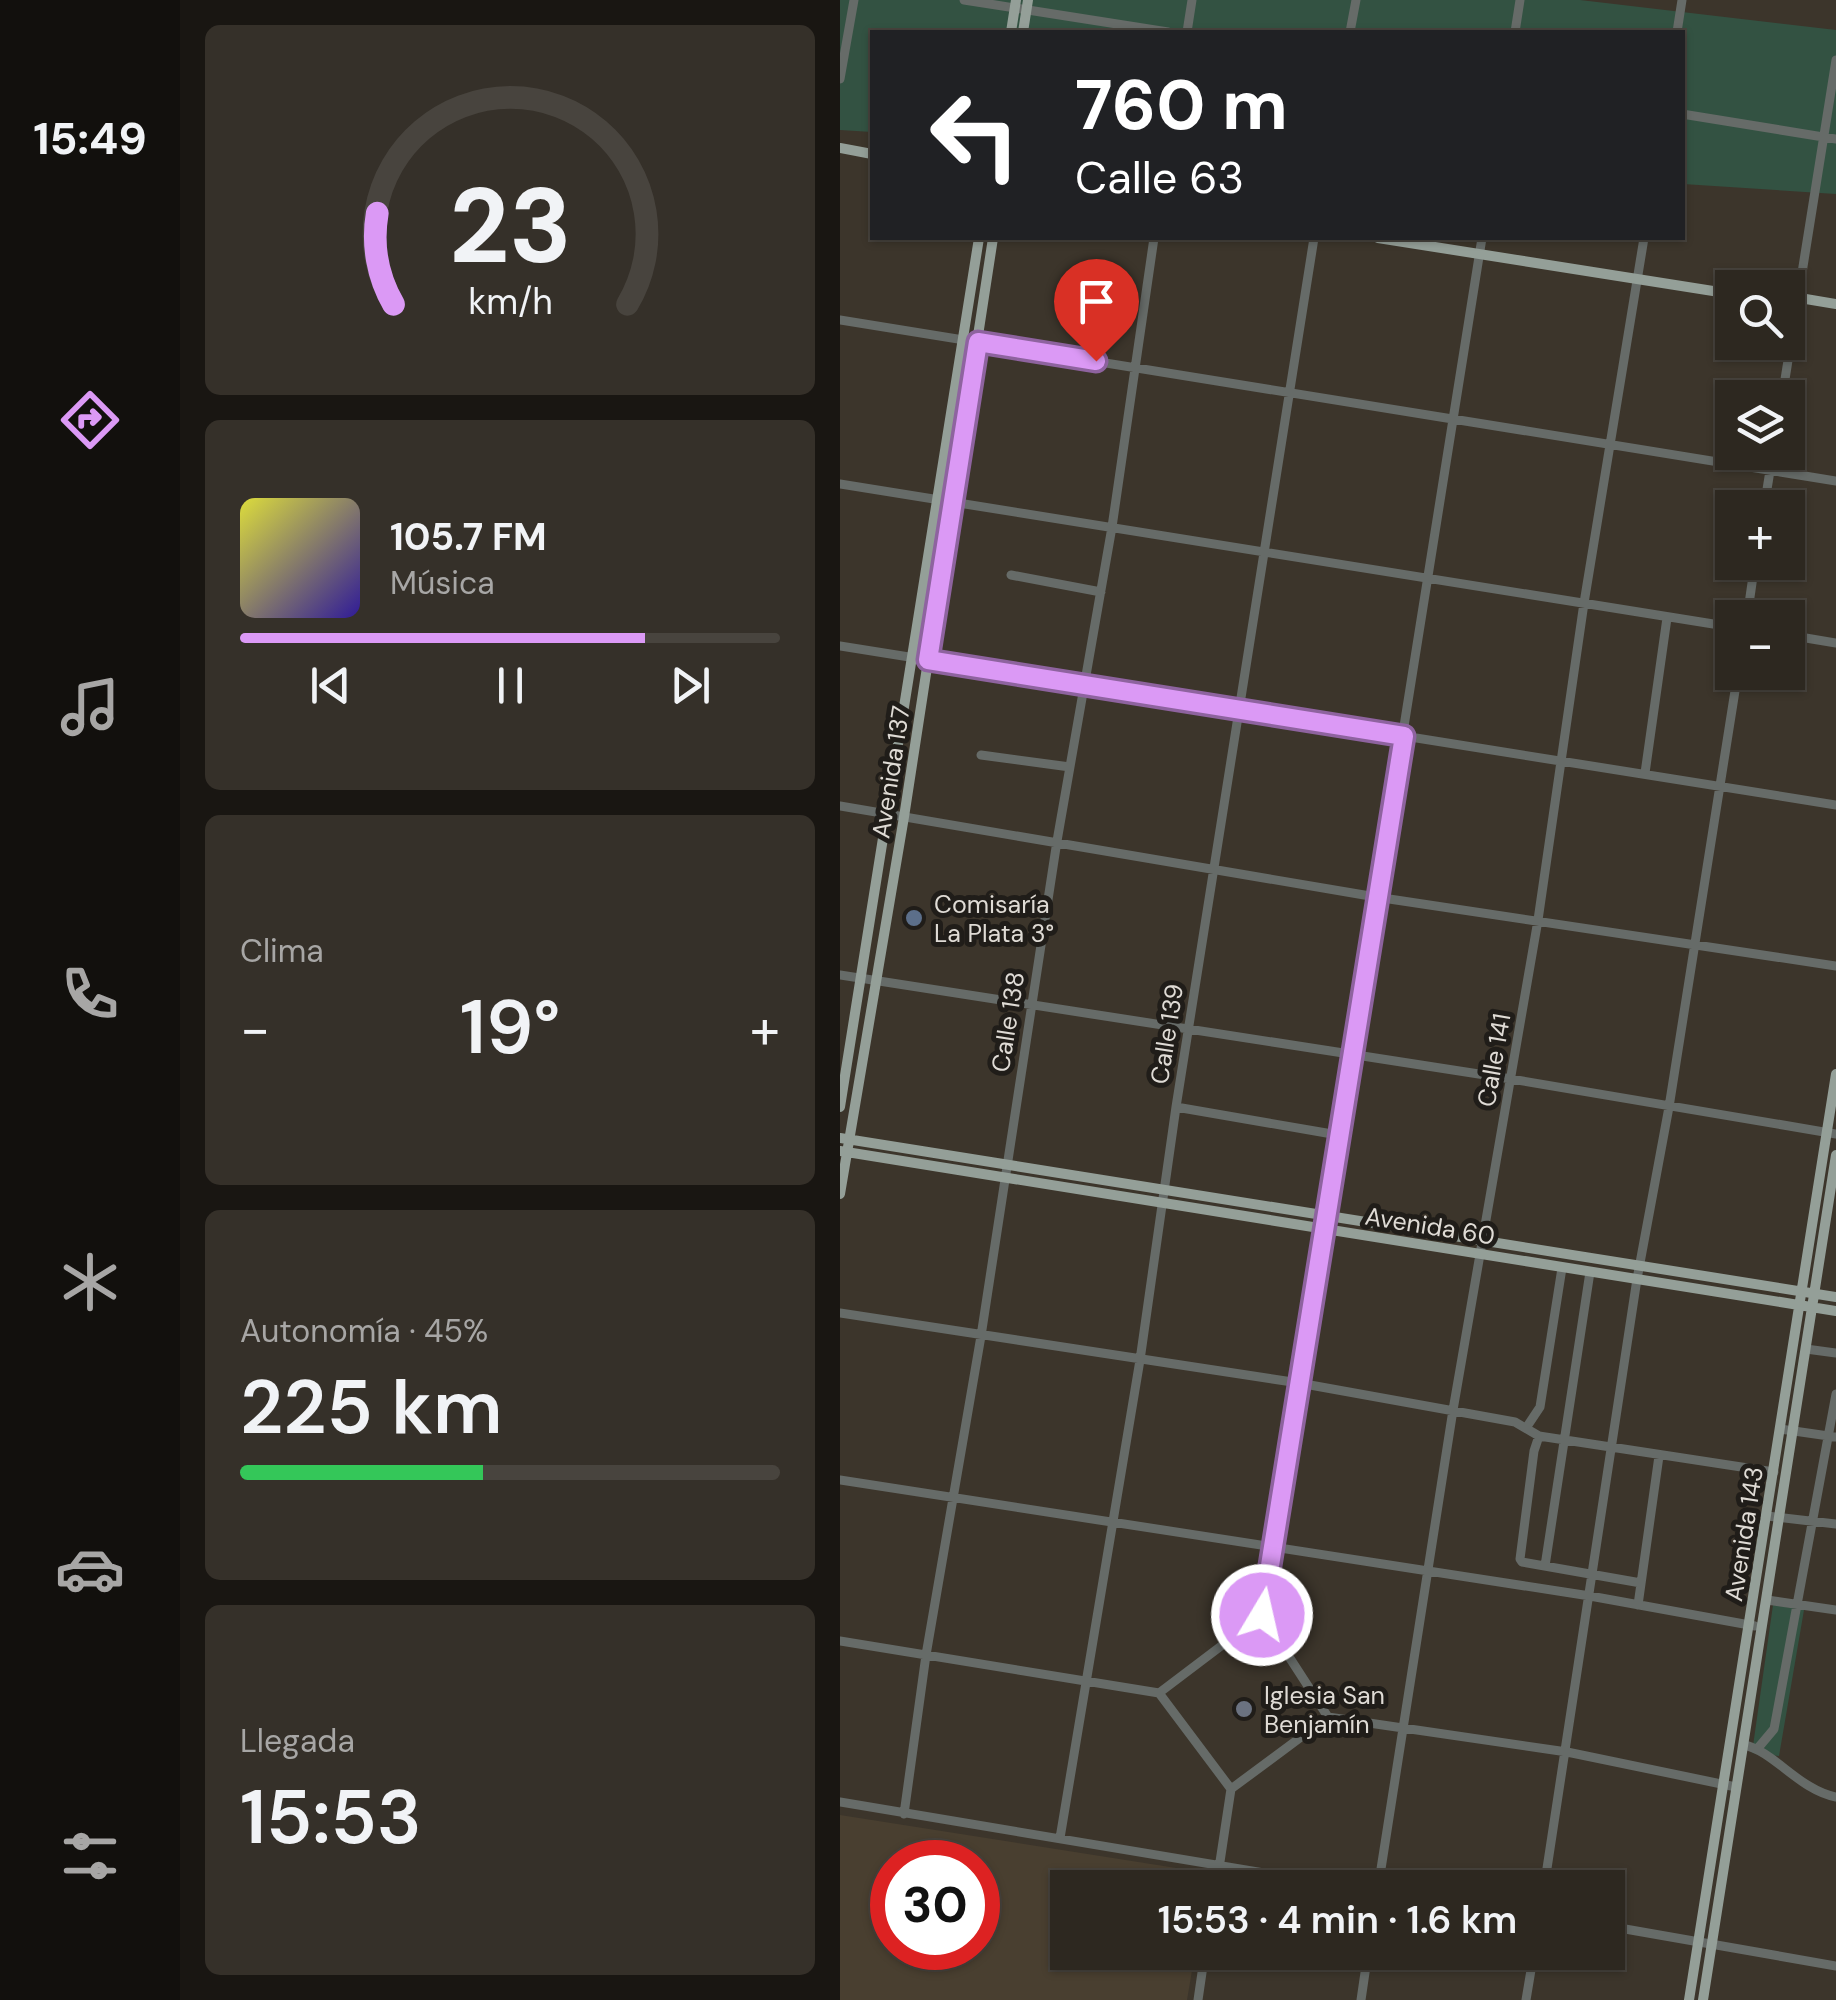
<!DOCTYPE html>
<html lang="es">
<meta charset="utf-8">
<style>
:root{--surface:#2d2820;--page:#353029;--text:#f1f3f6;--muted:#a7a6a5;--line:#48443e;--accent:#db99f5}
body{margin:0;font-family:"DM Sans",sans-serif;background:var(--page);color:var(--text);height:100vh;display:flex;flex-direction:column;font-size:38px;white-space:nowrap}
*{box-sizing:border-box;margin:0}
p{font-size:32px;color:var(--muted)}
.icon{flex:none;width:55px;height:55px;fill:none;stroke:currentColor;stroke-width:2;stroke-linecap:round;stroke-linejoin:round}
.map{position:relative;flex:1;overflow:hidden}
.drawer{display:flex;flex-direction:column;gap:25px;padding:25px;background:#191612;width:660px}
.drawer>*{flex:none}
.hud{position:absolute;left:30px;top:30px;width:815px;height:210px;border-radius:0px;box-shadow:0 2px 8px #0004,0 0 0 2px var(--line);background:#202124;color:#fff;overflow:hidden}
.fabs{position:absolute;left:875px;top:270px;display:grid;gap:20px}
.fabs a{display:grid;place-items:center;width:90px;height:90px;border-radius:0px;background:var(--surface);box-shadow:0 2px 8px #0004,0 0 0 2px var(--line);font-size:50px}
.speed{position:absolute;left:30px;top:1840px;display:flex;gap:20px;font-size:50px;font-weight:700;text-align:center}
.speed>*{display:grid;place-content:center;width:130px;height:130px;border-radius:50%;background:var(--surface);box-shadow:0 2px 8px #0004,0 0 0 2px var(--line);line-height:1}
.speed .limit{border:15px solid #d22;background:#fff;color:#111}
.pin{position:absolute;display:grid;place-items:center;width:85px;height:85px;color:#fff;margin:-102px -42px;border-radius:50% 50% 50% 0;rotate:-45deg;box-shadow:0 0 10px #0007}
.pin .icon{rotate:45deg}
.me{position:absolute;width:110px;margin:-55px;rotate:9deg;stroke-linejoin:round;filter:drop-shadow(0 0 8px #0008)}
.turn{display:flex;align-items:center;gap:35px;height:210px;padding:0 40px;font-size:45px}
.turn .icon{width:130px;height:130px;stroke-width:2.5}
.turn b{display:block;font-size:70px;line-height:85px}
.big{font-size:75px;font-weight:600;line-height:1.1}
.drawer .widget{flex:1;display:flex;flex-direction:column;justify-content:center;gap:15px;min-width:0;padding:0 35px;border-radius:15px;background:var(--page)}
.drawer .dial{align-items:center;gap:0}
.dial svg{height:260px;overflow:visible;fill:none;stroke:var(--line);stroke-width:7;stroke-linecap:round;text-anchor:middle}
.dial text{fill:var(--text);stroke:none}
.song{display:flex;align-items:center;gap:30px}
.cover{width:120px;height:120px;border-radius:15px;background:linear-gradient(135deg,hsl(60 70% 55%),hsl(250 70% 35%))}
.played{height:10px;border-radius:5px;background:linear-gradient(90deg,var(--accent) 75%,var(--line) 75%)}
.keys{display:flex;justify-content:space-around;direction:ltr}
.heat{display:flex;justify-content:space-between;align-items:center;font-size:55px;direction:ltr}
.charge{height:15px;border-radius:8px;background:linear-gradient(90deg,#34c759 45%,var(--line) 0)}
.trip{position:absolute;left:210px;top:1870px;width:575px;height:100px;border-radius:0px;background:var(--surface);box-shadow:0 2px 8px #0004,0 0 0 2px var(--line);font-weight:600;line-height:100px;text-align:center}
main{display:flex;flex:1;min-height:0}
.dock{display:flex;flex-direction:column;width:180px;justify-content:space-around;align-items:center;background:#12100d;color:var(--muted)}
.dock .icon{width:70px;height:70px}
.dock .active{color:var(--accent)}
.dock b{font-size:45px;color:var(--text)}
.map>svg:first-child{display:block}
.built{fill:#493f30;fill-rule:evenodd}
.green{fill:#335242}
.lines{fill:none;stroke-linecap:round;stroke-linejoin:round}
.minor{stroke:#666b68;stroke-width:9}
.major{stroke:#949f98;stroke-width:10}
.route-casing{stroke:#8e639f;stroke-width:25}
.route{stroke:#db99f5;stroke-width:18}
.service-dot{fill:#5c6f8a;stroke:#201d19;stroke-width:4}
.worship-dot{fill:#6b7280;stroke:#201d19;stroke-width:4}
.labels{text-anchor:middle;dominant-baseline:central;stroke-width:10;stroke-linejoin:round;paint-order:stroke}
.street-label{font-size:25px;fill:#dfdbd5;stroke:#201d19}
.poi-label{font-size:25px;fill:#dfdbd5;stroke:#201d19;text-anchor:start}
</style>
<main>
<nav class="dock">
<b>15:49</b>
<svg class="icon active" aria-label="directions" viewBox="0 0 24 24"><path d="M12 3l9 9-9 9-9-9zM9 14v-3h6M13 9l2 2-2 2"/></svg>
<svg class="icon" aria-label="music" viewBox="0 0 24 24"><path d="M9 18V5l10-2v13"/><circle cx="6" cy="18" r="3"/><circle cx="16" cy="16" r="3"/></svg>
<svg class="icon" aria-label="phone" viewBox="0 0 24 24"><path d="M5 4h4l2 5-3 2q2 4 5 5l2-3 5 2v4C11 20 4 13 5 4z"/></svg>
<svg class="icon" aria-label="climate" viewBox="0 0 24 24"><path d="M12 3v18M4 7l16 10M4 17L20 7"/></svg>
<svg class="icon" aria-label="car" viewBox="0 0 24 24"><path d="M5 17H2v-5l4-1 3-4h7l3 4 3 1v5h-3M9 17h6M6 11h13"/><circle cx="7" cy="17" r="2"/><circle cx="17" cy="17" r="2"/></svg>
<svg class="icon" aria-label="filters" viewBox="0 0 24 24"><path d="M4 7h16M4 17h16"/><circle cx="9" cy="7" r="2"/><circle cx="15" cy="17" r="2"/></svg>
</nav>
<section class="drawer">
<div class="widget dial"><svg viewBox="0 0 100 80">
<path d="M14 69A42 42 0 1 1 86 69"/>
<path d="M14 69A42 42 0 0 1 9 41" stroke="#db99f5"/>
<text x="50" y="56" font-size="32" font-weight="700">23</text>
<text x="50" y="72" font-size="11">km/h</text>
</svg></div>
<div class="widget">
<div class="song"><i class="cover"></i><div><b>105.7 FM</b><p>Música</p></div></div>
<div class="played"></div>
<div class="keys"><svg class="icon" aria-label="previous" viewBox="0 0 24 24"><path d="M18 5L8 12l10 7zM5 5v14"/></svg><svg class="icon" aria-label="pause" viewBox="0 0 24 24"><path d="M8 5v14M16 5v14"/></svg><svg class="icon" aria-label="next" viewBox="0 0 24 24"><path d="M6 5l10 7-10 7zM19 5v14"/></svg></div>
</div>
<div class="widget"><p>Clima</p>
<div class="heat"><a>−</a><b class="big">19°</b><a>+</a></div>
</div>
<div class="widget"><p>Autonomía · 45%</p><b class="big">225 km</b><div class="charge"></div></div>
<div class="widget"><p>Llegada</p><b class="big">15:53</b></div>
</section>
<div class="map">
<svg width="996" height="2000" viewBox="0 0 996 2000">
<rect width="100%" height="100%" fill="#3c352b"/>
<path class="built" d="M0,1815L368,1873L366,1887L228,1888V1952L355,1953L347,2000H0ZM52,1862H138V1948H52Z"/>
<path class="green" d="M0,0H740L996,30V194L843,184L842,32H32V132L0,130Z
M933,1605L964,1610L939,1756L912,1753Z"/>
<g class="lines">
<path class="minor" d="M124,0L328,32
M347,32L352,0
M510,32L516,0
M675,32L680,0
M837,32L842,0
M0,79L14,0
M842,114L996,139
M0,320L996,481
M942,398L996,60
M0,484L892,627
M924,508L933,452
M171,575L261,592
M907,618L915,562
M948,635L996,643
M0,646L996,805
M141,755L230,767
M805,773L827,618
M0,806L536,897L996,966
M0,975L671,1079L996,1134
M336,1107L498,1135
M0,1313L459,1383L675,1422L699,1436L934,1472
M966,1349L996,1353
M686,1428L700,1407L722,1268
M940,1429L996,1437
M699,1436L694,1451L680,1559L682,1562L801,1583
M0,1480L750,1596L915,1626
M927,1516L996,1524
M705,1566L750,1272
M927,1600L996,1610
M798,1605L819,1456
M422,1615L642,238
M0,1641L319,1693
M319,1693L422,1615
M319,1693L391,1789
M488,1717L727,1752L896,1787
M904,1745C934,1751 959,1790 996,1797
M918,1748L934,1729L996,1394
M391,1789L488,1717L422,1615
M0,1802L514,1888
M64,1814L86,1655L141,1336L217,841L272,527L314,238
M220,1838L300,1360L336,1107L474,238
M376,1888L391,1789
M538,1888L613,1410L698,920L744,603L804,238
M704,1888L797,1279L829,1107L898,672
M768,1926L996,1966
M358,2000L365,1952
M521,2000L528,1952
M686,2000L694,1952"/>
<path class="major" d="M171,32L176,0
M183,32L188,0
M0,148L32,154
M538,238L892,294
M948,296L996,304
M0,1107L139,238
M0,1138L996,1297
M0,1151L996,1311
M0,1194L64,817L153,238
M849,2000L996,1074
M863,2000L996,1155"/>
</g>
<g class="lines">
<defs>
<path id="route" d="M256,361L138,342L88,660L564,736L422,1615"/>
</defs>
<use href="#route" class="route-casing"/>
<use href="#route" class="route"/>
</g>
<circle class="service-dot" cx="74" cy="918" r="10"/>
<circle class="worship-dot" cx="404" cy="1709" r="10"/>
<g class="labels">
<g class="street-label">
<text transform="translate(51 772) rotate(-81)">Avenida 137</text>
<text transform="translate(168 1022) rotate(-81)">Calle 138</text>
<text transform="translate(327 1034) rotate(-81)">Calle 139</text>
<text transform="translate(654 1060) rotate(-80)">Calle 141</text>
<text transform="translate(590 1226) rotate(9)">Avenida 60</text>
<text transform="translate(904 1534) rotate(-81)">Avenida 143</text>
</g>
<g class="poi-label">
<text x="94" y="904">Comisaría<tspan x="94" dy="29">La Plata 3°</tspan></text>
<text x="424" y="1695">Iglesia San<tspan x="424" dy="29">Benjamín</tspan></text>
</g>
</g>
</svg>
<div class="fabs">
<a><svg class="icon" aria-label="search" viewBox="0 0 24 24"><circle cx="10" cy="10" r="6"/><path d="M15 15l6 6"/></svg></a>
<a><svg class="icon" aria-label="layers" viewBox="0 0 24 24"><path d="M12 4l9 5-9 5-9-5zM3 14l9 5 9-5"/></svg></a>
<a>+</a>
<a>−</a>
</div>
<div class="speed"><div class="limit">30</div></div>
<div class="pin" style="left:256px;top:361px;background:#d93025"><svg class="icon" aria-label="arrive" viewBox="0 0 24 24"><path d="M6 21V4h12l-3 4 3 4H6"/></svg></div>
<svg class="me" style="left:422px;top:1615px" viewBox="-20 -20 40 40"><circle r="17" fill="#db99f5" stroke="#fff" stroke-width="3"/><path d="M0-11L8 9 0 5-8 9z" fill="#fff"/></svg>
<div class="trip">15:53 · 4 min · 1.6 km</div>
<div class="hud">
<div class="turn"><svg class="icon" aria-label="left" viewBox="0 0 24 24"><path d="M17 20v-9H6M10 6l-5 5 5 5"/></svg><div><b>760 m</b>Calle 63</div></div>
</div>
</div>
</main>
